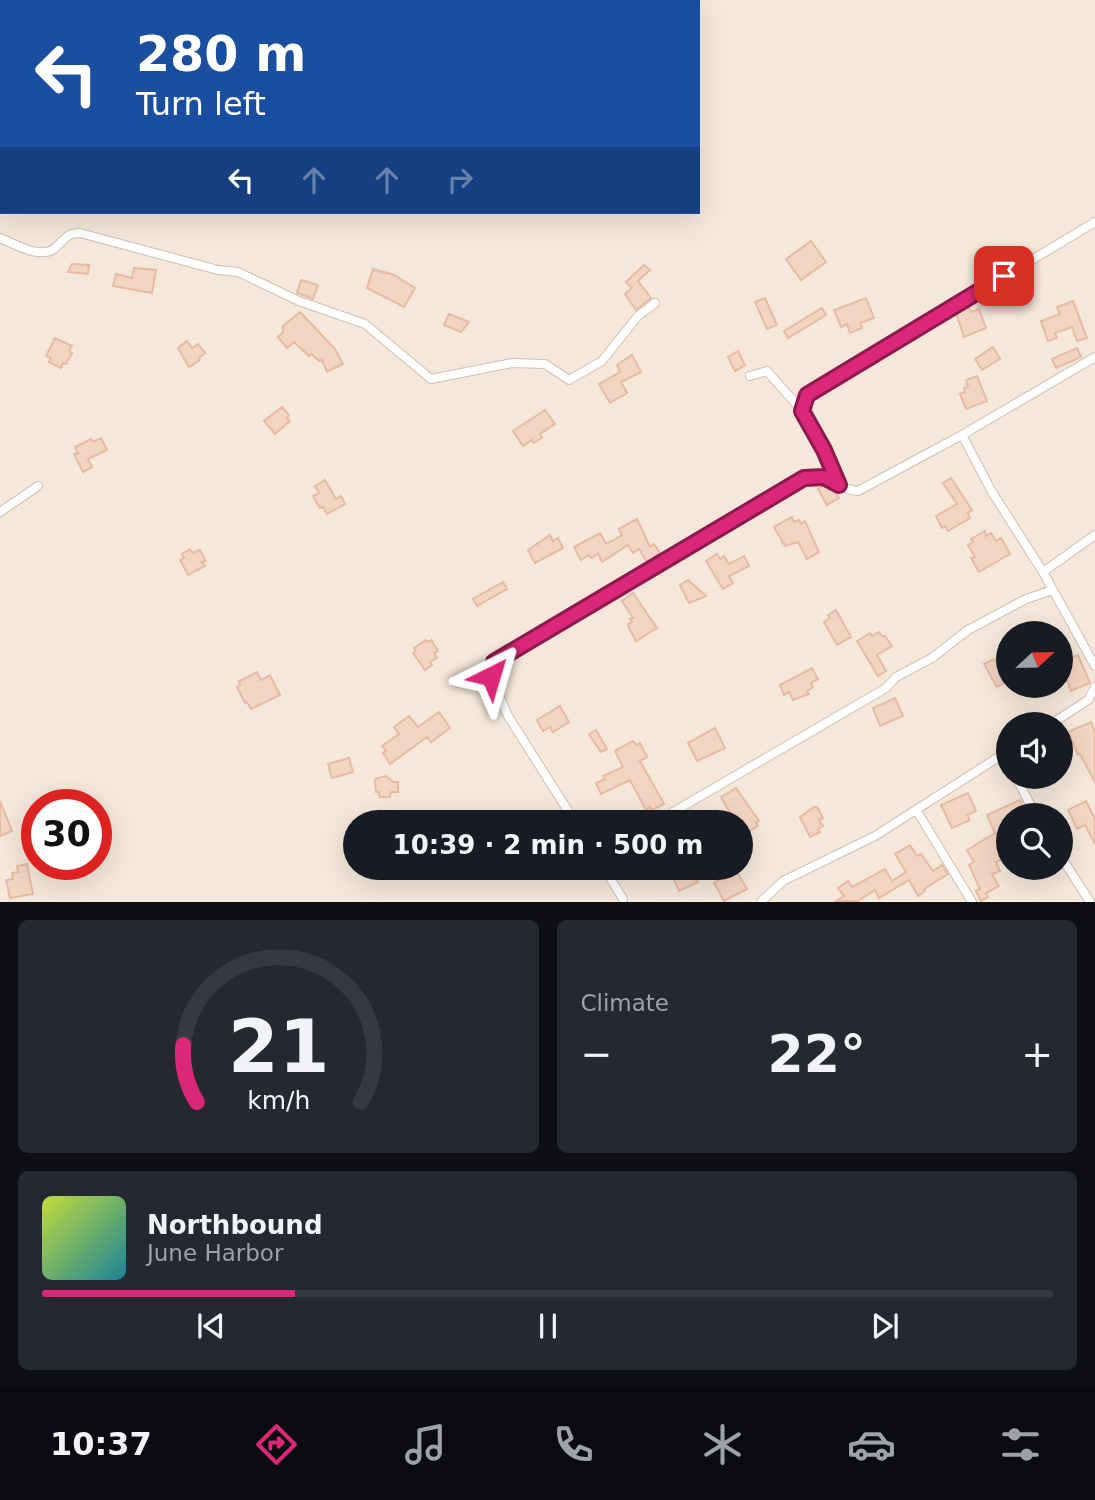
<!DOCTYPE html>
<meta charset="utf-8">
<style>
:root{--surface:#171b24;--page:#242831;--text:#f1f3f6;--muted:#9ea1a6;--line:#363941;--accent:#db2777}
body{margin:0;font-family:"DejaVu Sans",sans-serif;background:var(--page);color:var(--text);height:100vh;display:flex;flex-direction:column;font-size:26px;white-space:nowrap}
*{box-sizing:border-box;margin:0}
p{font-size:23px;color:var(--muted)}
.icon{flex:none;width:38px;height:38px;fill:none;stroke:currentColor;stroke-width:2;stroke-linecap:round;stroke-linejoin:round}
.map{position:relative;height:902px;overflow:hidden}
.details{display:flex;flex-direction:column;gap:18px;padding:18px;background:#0d0f14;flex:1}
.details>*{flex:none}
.top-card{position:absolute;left:0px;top:0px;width:700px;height:214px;box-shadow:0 7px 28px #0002;background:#1a4fa0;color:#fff;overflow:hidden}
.needle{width:46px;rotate:68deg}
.controls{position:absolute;left:996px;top:621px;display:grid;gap:14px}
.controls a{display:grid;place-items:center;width:77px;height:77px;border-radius:50%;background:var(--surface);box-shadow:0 7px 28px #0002;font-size:35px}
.speed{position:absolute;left:21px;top:789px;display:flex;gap:14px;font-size:35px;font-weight:700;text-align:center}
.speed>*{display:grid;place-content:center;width:91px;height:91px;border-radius:50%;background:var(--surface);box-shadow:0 7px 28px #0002;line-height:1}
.speed .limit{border:10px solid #d22;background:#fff;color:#111}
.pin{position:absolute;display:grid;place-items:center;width:60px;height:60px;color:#fff;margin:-30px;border-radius:14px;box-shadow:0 4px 10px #0006}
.me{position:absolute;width:77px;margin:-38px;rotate:40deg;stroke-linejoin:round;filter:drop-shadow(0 0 5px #0008)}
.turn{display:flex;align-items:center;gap:24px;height:147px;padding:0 21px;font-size:32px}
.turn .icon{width:91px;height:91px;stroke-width:2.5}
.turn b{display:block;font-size:49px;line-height:60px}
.lanes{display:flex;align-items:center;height:66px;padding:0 21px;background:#0003;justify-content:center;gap:35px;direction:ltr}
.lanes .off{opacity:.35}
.big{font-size:52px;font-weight:700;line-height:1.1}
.details .widget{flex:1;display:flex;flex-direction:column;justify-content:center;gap:10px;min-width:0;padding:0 24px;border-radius:10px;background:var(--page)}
.details .dial{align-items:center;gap:0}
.dial svg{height:182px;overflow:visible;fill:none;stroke:var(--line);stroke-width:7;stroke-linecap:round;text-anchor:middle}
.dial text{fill:var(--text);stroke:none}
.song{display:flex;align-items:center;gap:21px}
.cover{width:84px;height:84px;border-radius:10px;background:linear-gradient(135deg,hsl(70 70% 55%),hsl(190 70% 35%))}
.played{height:7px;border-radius:4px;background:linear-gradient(90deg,var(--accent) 25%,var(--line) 25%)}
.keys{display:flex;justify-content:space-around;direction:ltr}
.heat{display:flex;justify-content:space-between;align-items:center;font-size:38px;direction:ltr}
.details .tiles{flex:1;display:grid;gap:18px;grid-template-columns:1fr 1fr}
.widget:last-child{grid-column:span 2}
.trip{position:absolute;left:343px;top:810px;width:410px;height:70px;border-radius:35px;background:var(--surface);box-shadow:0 7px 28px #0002;font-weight:700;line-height:70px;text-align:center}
.tabs{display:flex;height:112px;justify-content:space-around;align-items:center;background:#090b0e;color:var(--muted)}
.tabs .icon{width:49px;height:49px}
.tabs .current{color:var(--accent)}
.tabs b{font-size:32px;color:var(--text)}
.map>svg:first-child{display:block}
.residential{fill:#f5e8da;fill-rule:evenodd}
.building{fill:#f3d5c3;stroke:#e6bba3;stroke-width:2}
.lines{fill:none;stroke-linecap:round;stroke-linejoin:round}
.minor-casing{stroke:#d1beb0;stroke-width:10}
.minor{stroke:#fff;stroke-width:8}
.route-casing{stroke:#8e194d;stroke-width:18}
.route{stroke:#db2777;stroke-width:12}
</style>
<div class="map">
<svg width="1095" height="902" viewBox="0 0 1095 902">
<rect width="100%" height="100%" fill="#fdf6ec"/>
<path class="residential" d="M0,0H1095V901L0,902ZM2,2H698V212H2ZM1008,634H1060V686H1008ZM1008,724H1060V777H1008ZM37,805H96V864H37ZM1008,816H1060V868H1008ZM355,822H740V868H355Z"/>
<path class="building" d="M811,241L826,262L801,280L786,259Z
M72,264L89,265L88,274L68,272Z
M644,265L650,270L638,281L651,298L636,310L625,294L632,288L626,282Z
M134,268L156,270L152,293L113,286L116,274L132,278Z
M373,269L394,275L415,288L404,307L367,288Z
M301,280L318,285L313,299L297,293Z
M765,298L777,325L767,329L755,302Z
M866,298L874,318L860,323L862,328L850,333L847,324L841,327L834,310Z
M1073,301L1087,338L1077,341L1072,327L1055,333L1057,338L1048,341L1041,321L1060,314L1057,307Z
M822,308L826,315L788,338L784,331Z
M969,308L971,312L979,309L986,328L964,337L956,313Z
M300,312L335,349L343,364L327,372L322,360L319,361L311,354L309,356L294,342L287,348L278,337L283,332V326Z
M449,314L469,322L461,332L444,325Z
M55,338L72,346L69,351L72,353L66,364L63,363L61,368L49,362L51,358L46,356Z
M187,341L192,348L198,344L205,353L199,358L200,360L189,367L178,348Z
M993,347L1000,359L982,370L975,359Z
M1077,348L1081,357L1056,368L1052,359Z
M738,351L745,365L735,371L728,357Z
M632,355L641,372L621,382L627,393L610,403L599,384L620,372L617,365Z
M977,376L987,401L966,409L960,394L965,392L964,388L968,387L966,380Z
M282,407L289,415L287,418L290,421L275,434L264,421Z
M545,410L555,424L540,434L542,438L534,443L532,440L523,446L513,431Z
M101,438L107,450L88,459L92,467L83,472L74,454L78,453L75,447L91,439L93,442Z
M951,478L972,510L968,513L970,518L948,531L945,526L942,528L936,516L957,504L943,483Z
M325,480L336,499L341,496L345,504L327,514L323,507L320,508L313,496L319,493L315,486Z
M824,485L835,491L839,498L827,505L818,489Z
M792,517L794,522L799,520L801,524L805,521L819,552L807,559L798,542L785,546L774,527Z
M637,519L650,547L654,544L660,553L647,562L639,549L633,553L628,545L602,562L598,554L591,558L589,555L581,560L574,547L600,533L606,544L622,535L619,529Z
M985,531L986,536L991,533L996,541L1001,538L1010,554L979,572L971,558L975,557L968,545L973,542L971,539Z
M550,535L553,541L558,538L563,548L535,563L528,550Z
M190,549L193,553L200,550L206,561L202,562L205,566L188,575L180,560L184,558L182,554Z
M717,554L720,559L724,556L729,564L744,556L749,566L729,576L733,583L723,589L706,561Z
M688,580L706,596L689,603L680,585Z
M503,582L507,589L477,606L473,599Z
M633,593L657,628L636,641L629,628L628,624L632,622L630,619L633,618L622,601Z
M836,610L851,637L837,645L824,622L830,618L828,615Z
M879,632L882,636H885L892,646L877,655L886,671L878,676L857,641L870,633L872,636Z
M426,640L428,642L431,640L438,651L434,653L437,658L430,662L432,665L425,670L413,653L416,651L414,648Z
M1078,655L1090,683L1071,691L1060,662Z
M994,659L997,663L1001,661L1008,673V681L997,687L984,664Z
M812,668L818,679L811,683L813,687L807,691L809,694L793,700L789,692L784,695L780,685Z
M257,672L261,680L270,675L280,695L251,709L247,702L245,703L237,687L240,685L239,681Z
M895,698L903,716L880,726L873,708Z
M560,706L569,722L553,732L550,727L543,731L537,720Z
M439,712L450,728L431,742L427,737L390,764L383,753L386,751L382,746L399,734L394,727L409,716L418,727Z
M1091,722L1095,732V782L1080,754L1078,755L1068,732Z
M715,728L725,748L697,761L688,743Z
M596,730L607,749L601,752L589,734Z
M633,741L636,745L640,743L647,757L640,761L664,804L652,810L650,807L646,810L630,780L601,794L596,783L605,779L603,776L623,767L615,751Z
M349,758L353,772L332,778L328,764Z
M386,776L393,782H398V792H391L390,797H380L379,792H376L375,779Z
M736,788L759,821L756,822L758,826L740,837V822H735L721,797Z
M968,793L976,811L967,815L970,820L952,828L941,805Z
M1020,800L1027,814L1008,816V857L996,862L1000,871L992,874L999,886L986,893L988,897L981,901L976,891L980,889L969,865L974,862L967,850L995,833L987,815Z
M0,801L12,831L0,836Z
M1086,801L1095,819V844L1085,825L1077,829L1068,810Z
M814,807H817L823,818L819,820L823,826L818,829L820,832L810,837L800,817Z
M910,845L917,856L921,854L933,871L942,865L948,874L924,889L925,891L918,896L909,880L879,898L875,890L858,901H836L844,896L838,888L848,881L852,887L885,869L892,881L906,872L895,854Z
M27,864L33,894L10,898L6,880L13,879L12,873L18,872L17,866Z
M736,870L747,889L724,901L714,883Z
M693,871L698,882L679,891L674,880Z"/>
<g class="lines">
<defs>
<path id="minor" d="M0,238C15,244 39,259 54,249C60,244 64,238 71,234L80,233L218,270L238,272L299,301L365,324L431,379L512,363L545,364L569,380L602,361L638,316L655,303
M1095,357L962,435L992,492L1043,572L1095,666
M750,376L767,371L804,413
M839,485L824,450L802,411L807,395L1095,222
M0,512L38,486
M1043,572L1095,535
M1051,724L1088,700L1095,687
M1016,777L1036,816
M917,811L972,902
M575,822L508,716L491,676L494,662L804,478C829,472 835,489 858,491L962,435
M656,822L886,688L896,677L932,658L968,630L1026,599L1053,590
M1060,855L1090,902
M604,868L623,899
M761,902L783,881L875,836L1008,751"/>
</defs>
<use href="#minor" class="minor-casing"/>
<use href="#minor" class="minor"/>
</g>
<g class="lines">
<defs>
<path id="route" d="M491,676L494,662L804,478L824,477L839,485L824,450L802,411L807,395L1004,276"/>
</defs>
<use href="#route" class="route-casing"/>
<use href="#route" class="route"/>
</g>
</svg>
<div class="controls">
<a><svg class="needle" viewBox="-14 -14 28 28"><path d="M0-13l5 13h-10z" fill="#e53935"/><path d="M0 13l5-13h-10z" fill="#9ea1a6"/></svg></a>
<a><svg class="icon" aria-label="sound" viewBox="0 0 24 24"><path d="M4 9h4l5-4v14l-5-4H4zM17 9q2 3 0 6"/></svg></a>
<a><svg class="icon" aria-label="search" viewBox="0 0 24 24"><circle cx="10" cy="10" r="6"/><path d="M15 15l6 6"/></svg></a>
</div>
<div class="speed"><div class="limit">30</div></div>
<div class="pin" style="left:1004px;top:276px;background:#d93025"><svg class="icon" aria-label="arrive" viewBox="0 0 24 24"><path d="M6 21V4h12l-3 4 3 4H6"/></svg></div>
<svg class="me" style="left:491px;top:676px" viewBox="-20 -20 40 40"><path d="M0-17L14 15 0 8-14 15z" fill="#db2777" stroke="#fff" stroke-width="4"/></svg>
<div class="trip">10:39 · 2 min · 500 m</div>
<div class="top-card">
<div class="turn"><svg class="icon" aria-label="left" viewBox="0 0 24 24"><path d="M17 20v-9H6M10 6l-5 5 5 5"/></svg><div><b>280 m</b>Turn left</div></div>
<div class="lanes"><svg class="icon" aria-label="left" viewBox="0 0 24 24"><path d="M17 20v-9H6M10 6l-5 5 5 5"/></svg><svg class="icon off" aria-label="ahead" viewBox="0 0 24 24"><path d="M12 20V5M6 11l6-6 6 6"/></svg><svg class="icon off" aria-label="ahead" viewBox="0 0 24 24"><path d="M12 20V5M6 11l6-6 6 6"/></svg><svg class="icon off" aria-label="right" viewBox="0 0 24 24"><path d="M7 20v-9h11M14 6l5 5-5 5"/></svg></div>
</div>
</div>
<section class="details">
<div class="tiles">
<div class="widget dial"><svg viewBox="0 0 100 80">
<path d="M14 69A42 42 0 1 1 86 69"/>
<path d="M14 69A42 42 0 0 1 8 44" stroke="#db2777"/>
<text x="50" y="56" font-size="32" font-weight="700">21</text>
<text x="50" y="72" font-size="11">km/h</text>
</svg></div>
<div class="widget"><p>Climate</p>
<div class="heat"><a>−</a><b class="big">22°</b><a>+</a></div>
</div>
<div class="widget">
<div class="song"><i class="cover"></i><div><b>Northbound</b><p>June Harbor</p></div></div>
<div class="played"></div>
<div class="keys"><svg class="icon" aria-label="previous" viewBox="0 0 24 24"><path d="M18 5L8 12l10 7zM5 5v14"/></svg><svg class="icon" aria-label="pause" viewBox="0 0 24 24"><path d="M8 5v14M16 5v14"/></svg><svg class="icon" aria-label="next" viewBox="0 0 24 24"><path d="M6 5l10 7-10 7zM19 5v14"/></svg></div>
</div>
</div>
</section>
<nav class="tabs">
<b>10:37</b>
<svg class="icon current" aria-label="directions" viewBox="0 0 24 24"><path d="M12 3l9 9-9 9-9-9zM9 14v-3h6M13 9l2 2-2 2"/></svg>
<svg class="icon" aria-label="music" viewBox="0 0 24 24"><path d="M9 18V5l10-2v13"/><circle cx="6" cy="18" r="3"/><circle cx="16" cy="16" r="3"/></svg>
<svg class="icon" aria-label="phone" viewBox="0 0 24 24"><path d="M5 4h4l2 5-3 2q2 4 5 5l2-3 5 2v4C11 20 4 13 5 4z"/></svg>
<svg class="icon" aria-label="climate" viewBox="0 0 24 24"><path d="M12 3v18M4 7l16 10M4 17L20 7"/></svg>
<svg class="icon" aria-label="car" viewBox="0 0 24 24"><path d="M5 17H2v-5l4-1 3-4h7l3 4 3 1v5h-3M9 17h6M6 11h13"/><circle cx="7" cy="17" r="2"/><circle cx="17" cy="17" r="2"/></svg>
<svg class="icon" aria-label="filters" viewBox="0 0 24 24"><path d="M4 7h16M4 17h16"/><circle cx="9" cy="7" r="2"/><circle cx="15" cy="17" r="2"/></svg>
</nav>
